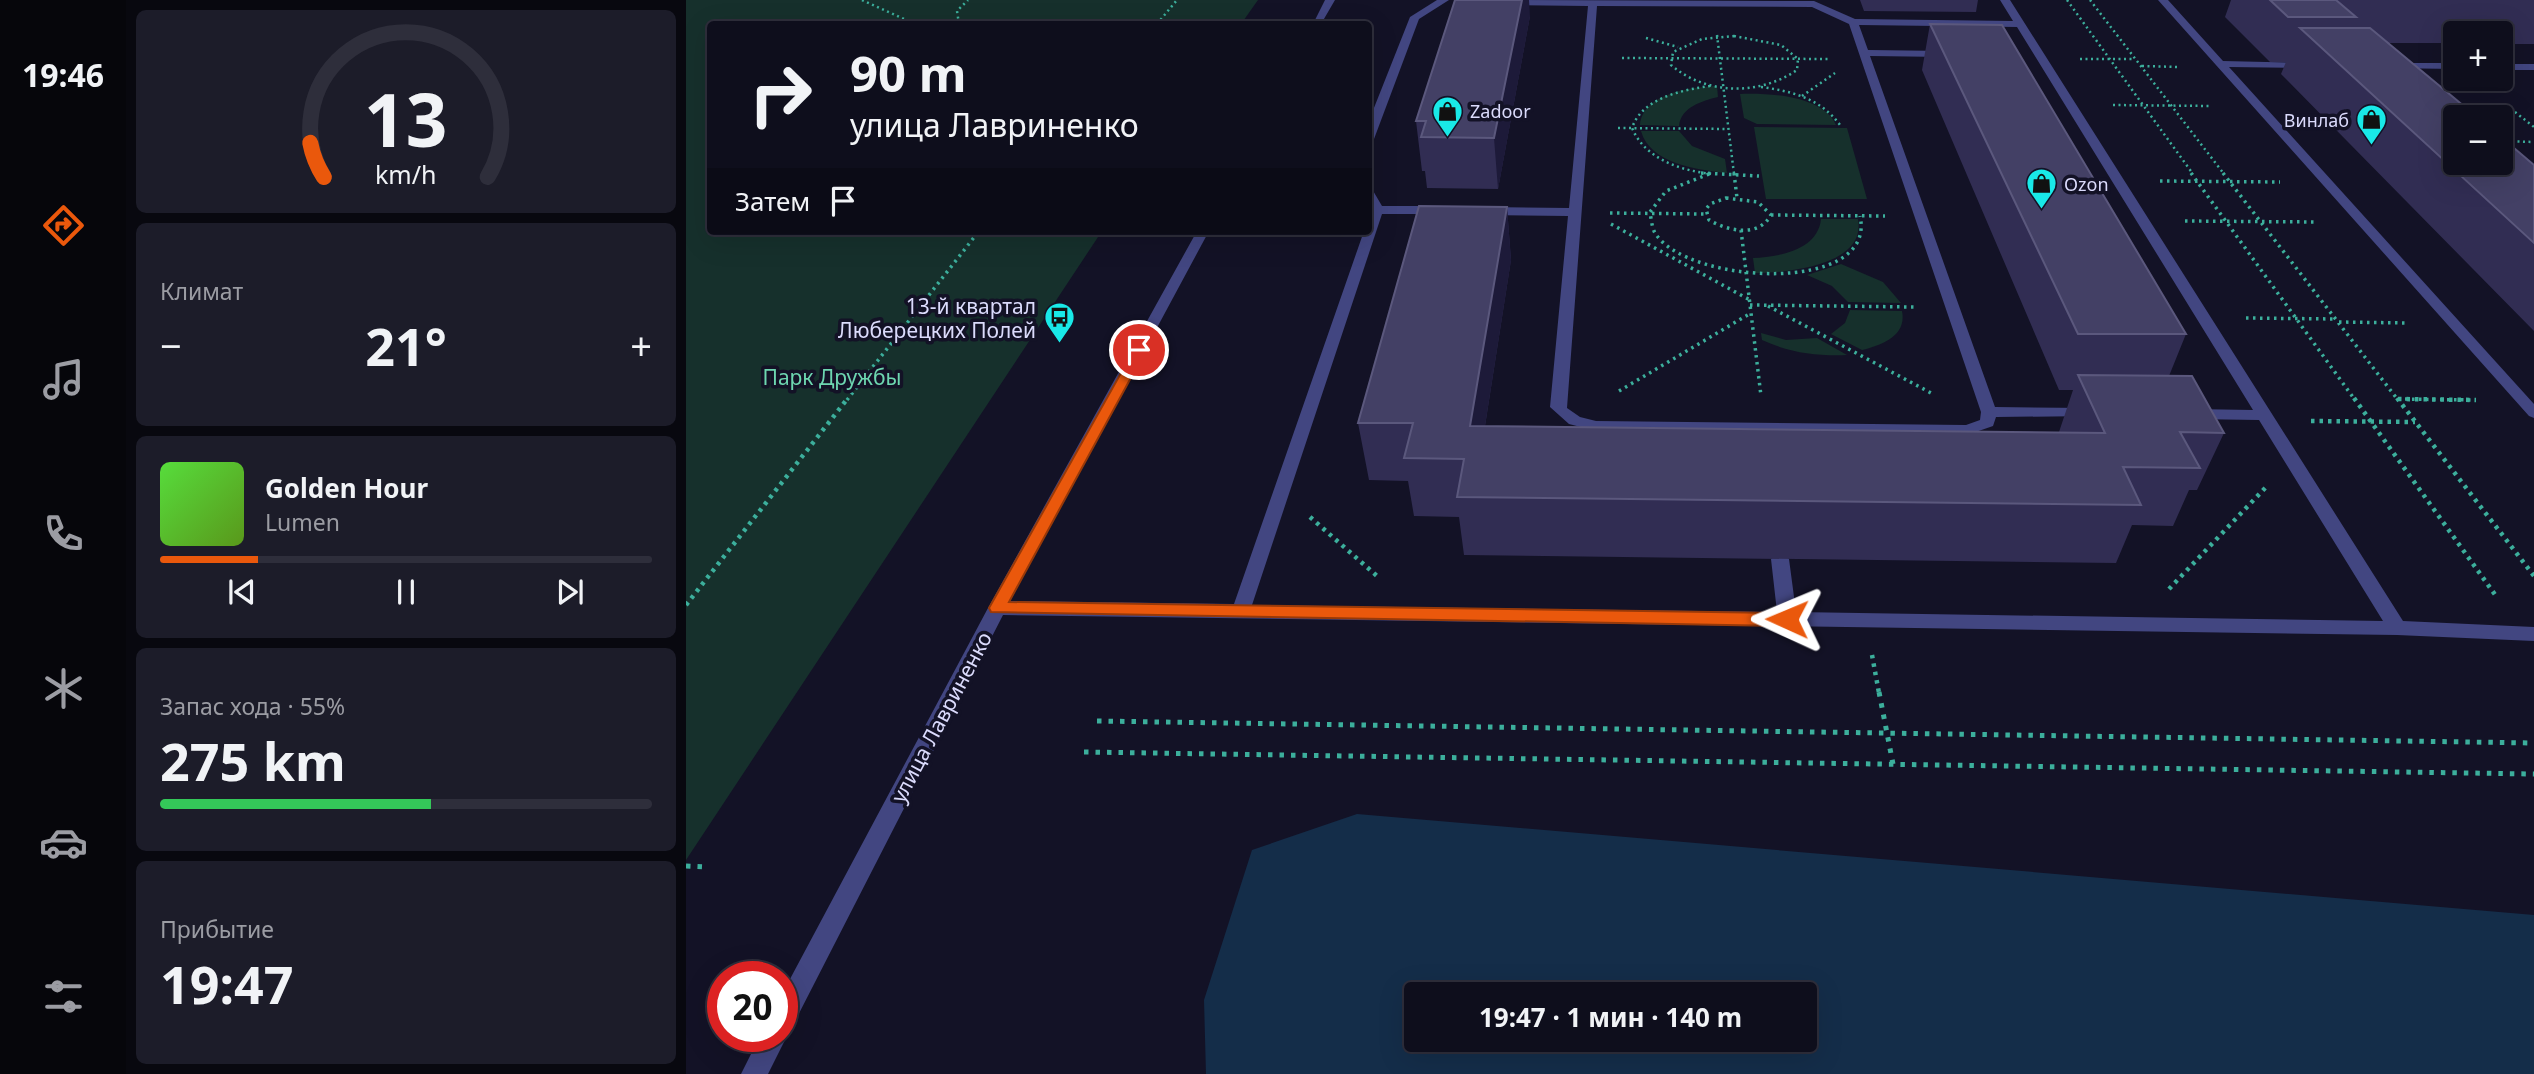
<!DOCTYPE html>
<html lang="ru">
<meta charset="utf-8">
<style>
:root{--surface:#0e0e1c;--page:#1c1c29;--text:#f1f3f6;--muted:#9b9ca3;--line:#2e2e3b;--accent:#ea580c}
body{margin:0;font-family:"Noto Sans",sans-serif;background:var(--page);color:var(--text);height:100vh;display:flex;flex-direction:column;font-size:26px;white-space:nowrap}
*{box-sizing:border-box;margin:0}
p{font-size:23px;color:var(--muted)}
.icon{flex:none;width:38px;height:38px;fill:none;stroke:currentColor;stroke-width:2;stroke-linecap:round;stroke-linejoin:round}
.map{position:relative;flex:1;overflow:hidden}
.drawer{display:flex;flex-direction:column;gap:10px;padding:10px;background:#08080f;width:560px}
.drawer>*{flex:none}
.banner{position:absolute;left:21px;top:21px;width:665px;height:214px;border-radius:7px;box-shadow:0 7px 28px #0002,0 0 0 2px var(--line);background:#0e0e1c;color:var(--text);overflow:hidden}
.buttons{position:absolute;left:1757px;top:21px;display:grid;gap:14px}
.buttons a{display:grid;place-items:center;width:70px;height:70px;border-radius:7px;background:var(--surface);box-shadow:0 7px 28px #0002,0 0 0 2px var(--line);font-size:35px}
.speed{position:absolute;left:21px;top:961px;display:flex;gap:14px;font-size:35px;font-weight:700;text-align:center}
.speed>*{display:grid;place-content:center;width:91px;height:91px;border-radius:50%;background:var(--surface);box-shadow:0 7px 28px #0002,0 0 0 2px var(--line);line-height:1}
.speed .limit{border:10px solid #d22;background:#fff;color:#111}
.pin{position:absolute;display:grid;place-items:center;width:60px;height:60px;color:#fff;margin:-30px;border:4px solid #fff;border-radius:50%;box-shadow:0 2px 7px #0007}
.me{position:absolute;width:77px;margin:-38px;rotate:271deg;stroke-linejoin:round;filter:drop-shadow(0 0 5px #0008)}
.turn{display:flex;align-items:center;gap:24px;height:147px;padding:0 28px;font-size:32px}
.turn .icon{width:91px;height:91px;stroke-width:2.5}
.turn b{display:block;font-size:49px;line-height:60px}
.then{display:flex;align-items:center;height:66px;padding:0 28px;background:#0003;gap:14px;font-size:26px}
.big{font-size:52px;font-weight:700;line-height:1.1}
.drawer .widget{flex:1;display:flex;flex-direction:column;justify-content:center;gap:10px;min-width:0;padding:0 24px;border-radius:10px;background:var(--page)}
.drawer .dial{align-items:center;gap:0}
.dial svg{height:182px;overflow:visible;fill:none;stroke:var(--line);stroke-width:7;stroke-linecap:round;text-anchor:middle}
.dial text{fill:var(--text);stroke:none}
.song{display:flex;align-items:center;gap:21px}
.cover{width:84px;height:84px;border-radius:10px;background:linear-gradient(135deg,hsl(110 70% 55%),hsl(90 70% 35%))}
.played{height:7px;border-radius:4px;background:linear-gradient(90deg,var(--accent) 20%,var(--line) 20%)}
.keys{display:flex;justify-content:space-around;direction:ltr}
.heat{display:flex;justify-content:space-between;align-items:center;font-size:38px;direction:ltr}
.charge{height:10px;border-radius:5px;background:linear-gradient(90deg,#34c759 55%,var(--line) 0)}
.trip{position:absolute;left:718px;top:982px;width:413px;height:70px;border-radius:7px;background:var(--surface);box-shadow:0 7px 28px #0002,0 0 0 2px var(--line);font-weight:700;line-height:70px;text-align:center}
main{display:flex;flex:1;min-height:0}
.dock{display:flex;flex-direction:column;width:126px;justify-content:space-around;align-items:center;background:#06060b;color:var(--muted)}
.dock .icon{width:49px;height:49px}
.dock .on{color:var(--accent)}
.dock b{font-size:32px;color:var(--text)}
.map>svg:first-child{display:block}
.green{fill:#16302c}
.water{fill:#142d49;fill-rule:evenodd}
.lines{fill:none;stroke-linecap:round;stroke-linejoin:round}
.path-far3{stroke:#3caf9c;stroke-width:2.5;stroke-dasharray:2 3.5;stroke-linecap:butt}
.path-far2{stroke:#3caf9c;stroke-width:3.5;stroke-dasharray:2.5 4.5;stroke-linecap:butt}
.path-far1{stroke:#3caf9c;stroke-width:4.5;stroke-dasharray:3.5 5;stroke-linecap:butt}
.path{stroke:#3caf9c;stroke-width:5;stroke-dasharray:4.5 7;stroke-linecap:butt}
.minor{fill:#424681;fill-rule:evenodd}
.wall{fill:#312d53}
.shaded-wall{fill:#1d1a39}
.building{fill:#434065;stroke:#5b587d;stroke-width:2}
.route{fill:#ea580c;stroke:#983908;stroke-width:2}
.labels{text-anchor:middle;dominant-baseline:central;stroke-width:7;stroke-linejoin:round;paint-order:stroke}
.far-poi-label{font-size:18px;fill:#dbdbfc;stroke:#131226;text-anchor:start}
.poi-label{font-size:21px;fill:#dbdbfc;stroke:#131226;text-anchor:end}
.park-label{font-size:21px;fill:#6dd6b0;stroke:#131226}
.street-label{font-size:21px;fill:#dbdbfc;stroke:#131226}
</style>
<main>
<nav class="dock">
<b>19:46</b>
<svg class="icon on" aria-label="directions" viewBox="0 0 24 24"><path d="M12 3l9 9-9 9-9-9zM9 14v-3h6M13 9l2 2-2 2"/></svg>
<svg class="icon" aria-label="music" viewBox="0 0 24 24"><path d="M9 18V5l10-2v13"/><circle cx="6" cy="18" r="3"/><circle cx="16" cy="16" r="3"/></svg>
<svg class="icon" aria-label="phone" viewBox="0 0 24 24"><path d="M5 4h4l2 5-3 2q2 4 5 5l2-3 5 2v4C11 20 4 13 5 4z"/></svg>
<svg class="icon" aria-label="climate" viewBox="0 0 24 24"><path d="M12 3v18M4 7l16 10M4 17L20 7"/></svg>
<svg class="icon" aria-label="car" viewBox="0 0 24 24"><path d="M5 17H2v-5l4-1 3-4h7l3 4 3 1v5h-3M9 17h6M6 11h13"/><circle cx="7" cy="17" r="2"/><circle cx="17" cy="17" r="2"/></svg>
<svg class="icon" aria-label="filters" viewBox="0 0 24 24"><path d="M4 7h16M4 17h16"/><circle cx="9" cy="7" r="2"/><circle cx="15" cy="17" r="2"/></svg>
</nav>
<section class="drawer">
<div class="widget dial"><svg viewBox="0 0 100 80">
<path d="M14 69A42 42 0 1 1 86 69"/>
<path d="M14 69A42 42 0 0 1 8 54" stroke="#ea580c"/>
<text x="50" y="56" font-size="32" font-weight="700">13</text>
<text x="50" y="72" font-size="11">km/h</text>
</svg></div>
<div class="widget"><p>Климат</p>
<div class="heat"><a>−</a><b class="big">21°</b><a>+</a></div>
</div>
<div class="widget">
<div class="song"><i class="cover"></i><div><b>Golden Hour</b><p>Lumen</p></div></div>
<div class="played"></div>
<div class="keys"><svg class="icon" aria-label="previous" viewBox="0 0 24 24"><path d="M18 5L8 12l10 7zM5 5v14"/></svg><svg class="icon" aria-label="pause" viewBox="0 0 24 24"><path d="M8 5v14M16 5v14"/></svg><svg class="icon" aria-label="next" viewBox="0 0 24 24"><path d="M6 5l10 7-10 7zM19 5v14"/></svg></div>
</div>
<div class="widget"><p>Запас хода · 55%</p><b class="big">275 km</b><div class="charge"></div></div>
<div class="widget"><p>Прибытие</p><b class="big">19:47</b></div>
</section>
<div class="map">
<svg width="1848" height="1074" viewBox="0 0 1848 1074">
<rect width="100%" height="100%" fill="#131226"/>
<path class="green" d="M0,0H572L555,24H24V231H416L0,860Z
M1031,86L1032,97C1016,101 995,107 993,126L954,125C957,93 1006,87 1031,86Z
M1054,94C1081,93 1137,95 1150,125L1071,124L1058,118Z
M1068,127L1161,128L1181,199H1080Z
M955,131H993L1006,146L1039,159L1041,173C1012,170 964,164 955,131Z
M1135,219H1172C1181,266 1099,273 1069,273L1067,258C1093,257 1132,250 1135,219Z
M1155,264L1197,282L1215,303L1162,302L1146,286L1121,275Z
M1164,310L1216,311C1221,336 1196,345 1176,350L1145,334L1159,323Z
M1075,333L1100,340L1131,338L1161,355C1131,356 1104,353 1076,340Z"/>
<path class="water" d="M671,814L1848,915V1074H520L518,1000L566,850ZM730,994H1118V1040H730Z"/>
<g class="lines">
<path class="path-far3" d="M176,0L229,24
M1381,0L1507,174
M1404,0L1538,174
M273,24L271,11L282,0
M471,24L491,0
M1031,35L1048,174
M1048,36L1095,45L1112,59L1111,70C1073,96 1020,95 985,65L987,52L1016,39Z
M960,38L992,47
M936,58L1144,59
M1394,59H1449
M1456,66L1492,67
M1024,86C996,90 956,98 946,128C959,159 995,171 1027,174
M1075,87C1106,91 1135,99 1154,125
M1116,96L1149,73
M1427,105L1526,106
M1829,112L1848,127
M932,128L1042,129
M1815,141L1848,142"/>
<path class="path-far2" d="M1015,173L1073,176
M1048,173L1051,198
M1505,173L1669,400
M1537,173L1712,400
M1023,174L980,191L964,212C965,218 966,228 969,233C1001,285 1192,295 1174,216
M1474,181L1594,182
M1040,198L1072,202L1085,215C1072,238 1042,231 1023,220L1020,209L1024,204Z
M924,213L1019,214
M1085,215L1199,216
M1499,221L1631,222
M925,224L1064,300
M1055,230L1075,396
M1064,305L1228,307
M1082,306L1245,393
M1560,318L1650,319
M1653,322L1721,323
M933,391L1065,313
M1712,399L1790,400
M161,400L293,231"/>
<path class="path-far1" d="M1668,398L1810,596
M1711,398L1848,576
M1712,399L1790,400
M1625,421L1729,422
M624,517L691,576
M1483,589L1581,486
M0,605L162,398
M1186,655L1193,693"/>
<path class="path" d="M1193,692L1207,764
M411,721L1848,743
M398,752L1848,774
M0,866L22,867"/>
<path class="minor" d="M639,0H649L635,24H627Z
M751,0H763L733,19L688,139L682,142V123L724,17Z
M819,0L1128,1L1169,19L1327,21L1314,0H1324L1717,621L1848,627V641L1711,635L317,615L105,1029L99,1031L101,1036L82,1074H55L74,1036H96V994L302,608L511,231H523L324,601L548,604L678,231H682V188L686,189L696,206H756L762,210L756,214H696L566,605L1091,612L1085,559L1094,553L1103,559L1110,612L1697,621L1573,420L1506,419L1498,414L1506,409L1567,410L1331,27L1173,25L1182,50L1260,51L1265,54L1260,57L1184,56L1309,407L1401,408L1406,410L1409,413L1406,416L1310,417L1307,426L1281,435L910,431L883,424L864,407L882,216L798,215L792,211L798,207L883,208L902,6L822,5L817,2ZM911,6L1126,7L1163,24L1295,412L1294,420L1280,425L910,421L894,417L881,408Z
M1472,0H1482L1537,61L1626,63L1627,65L1622,68L1543,67L1848,404V418L1843,416Z
M1706,63H1769V69L1702,68V64Z
M1815,64H1848V70H1815Z
M1792,79H1803L1815,89L1806,91Z"/>
</g>
<path class="wall" d="M1174,0H1292L1290,12L1178,11Z
M1545,0H1848V44H1815V33H1769V43H1701L1848,165V331L1595,74L1600,62H1584L1539,17Z
M844,16L812,189L741,188L739,171H736L730,121Z
M1244,24L1500,334L1483,376L1538,433L1511,490H1503L1487,526L1446,525L1430,563L778,555L773,517L728,516L722,481L683,480L672,423L821,207L825,260L799,426L1373,432L1387,390H1373L1236,70Z"/>
<path class="shaded-wall" d="M836,0H843L844,16L812,189L808,138Z
M821,207L825,260L790,483L784,426Z"/>
<path class="building" d="M769,0H836L808,138L735,137L740,121H730Z
M1584,0H1650L1670,17H1602Z
M1244,24L1316,25L1500,334H1392Z
M1614,28H1684L1791,117H1769V163H1815V137L1848,165V243Z
M733,206L821,207L784,426L1419,433L1392,375L1506,376L1538,433L1494,432L1514,468L1437,467L1455,505L771,497L778,459L718,458L727,423H672Z"/>
<path class="route" d="M449,348L460,350L323,602L1101,613L1110,619L1101,626L305,612L303,608Z"/>
<defs>
<symbol id="shop-pin" viewBox="-11 -11 22 30"><path d="M0 17L-7.5 6A9.5 9.5 0 1 1 7.5 6Z" fill="#19e9e8" stroke="#131226"/><path d="M-5-2.5h2.3a2.7 3.5 0 0 1 5.4 0H5L5.5 6h-11ZM-1.5-2.5h3a1.5 2.3 0 0 0-3 0Z" fill="#111"/></symbol>
<symbol id="bus-pin" viewBox="-11 -11 22 30"><path d="M0 17L-7.5 6A9.5 9.5 0 1 1 7.5 6Z" fill="#19e9e8" stroke="#131226"/><path d="M-5-6H5V4H4V6H2V4H-2V6H-4V4H-5ZM-3.5-4V0h7V-4ZM-3.5 1.2v1.5H-2V1.2ZM2 1.2v1.5H3.5V1.2Z" fill="#111"/></symbol>
</defs>
<g fill-rule="evenodd">
<use href="#shop-pin" x="744" y="94" width="35" height="47"/>
<use href="#shop-pin" x="1668" y="102" width="35" height="47"/>
<use href="#shop-pin" x="1338" y="166" width="35" height="47"/>
<use href="#bus-pin" x="356" y="300" width="35" height="47"/>
</g>
<g class="labels">
<g class="far-poi-label">
<text x="784" y="111">Zadoor</text>
<text x="1663" y="120" text-anchor="end">Винлаб</text>
<text x="1378" y="184">Ozon</text>
</g>
<g class="poi-label">
<text x="350" y="306">13-й квартал<tspan x="350" dy="24">Люберецких Полей</tspan></text>
</g>
<g class="park-label">
<text x="146" y="377">Парк Дружбы</text>
</g>
<g class="street-label">
<text transform="translate(255 717) rotate(-62)">улица Лавриненко</text>
</g>
</g>
</svg>
<div class="buttons">
<a>+</a>
<a>−</a>
</div>
<div class="speed"><div class="limit">20</div></div>
<div class="pin" style="left:453px;top:350px;background:#d93025"><svg class="icon" aria-label="arrive" viewBox="0 0 24 24"><path d="M6 21V4h12l-3 4 3 4H6"/></svg></div>
<svg class="me" style="left:1101px;top:619px" viewBox="-20 -20 40 40"><path d="M0-17L14 15 0 8-14 15z" fill="#ea580c" stroke="#fff" stroke-width="4"/></svg>
<div class="trip">19:47 · 1 мин · 140 m</div>
<div class="banner">
<div class="turn"><svg class="icon" aria-label="right" viewBox="0 0 24 24"><path d="M7 20v-9h11M14 6l5 5-5 5"/></svg><div><b>90 m</b>улица Лавриненко</div></div>
<div class="then">Затем<svg class="icon" aria-label="arrive" viewBox="0 0 24 24"><path d="M6 21V4h12l-3 4 3 4H6"/></svg></div>
</div>
</div>
</main>
